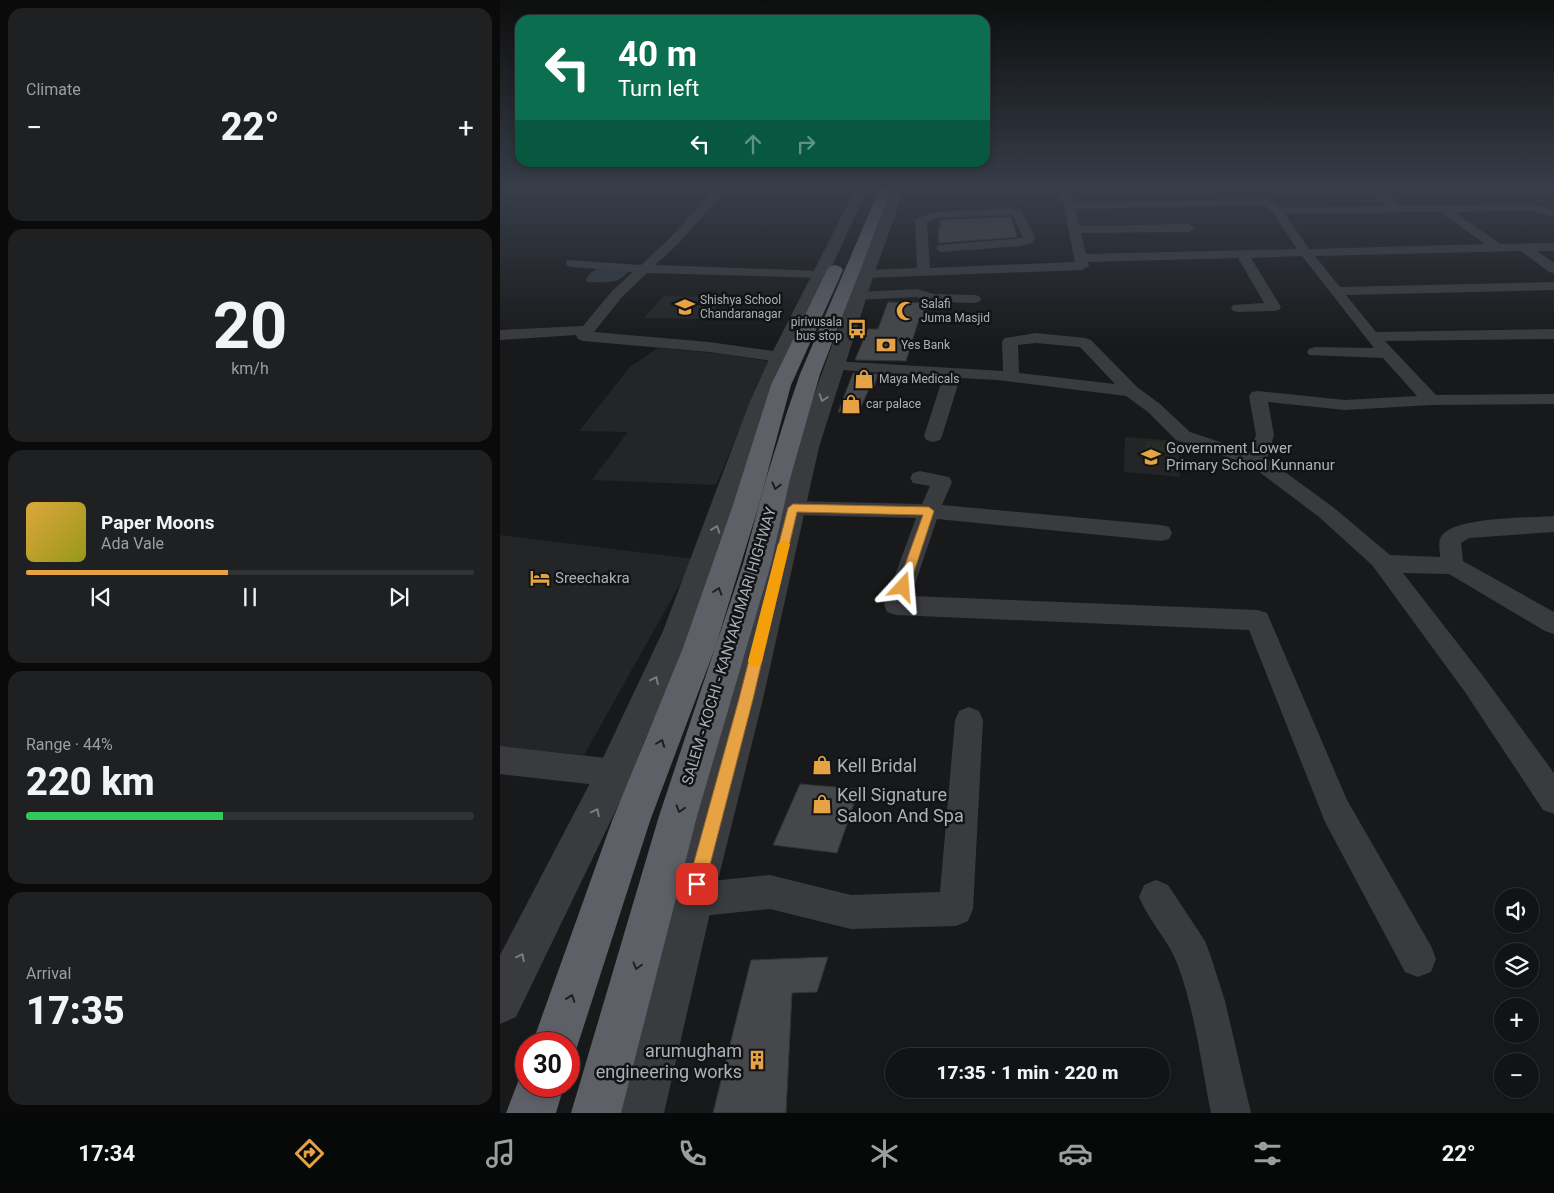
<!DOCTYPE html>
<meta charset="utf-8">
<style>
:root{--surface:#121314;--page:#1f2022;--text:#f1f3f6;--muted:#9c9ea0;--line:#313234;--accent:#e7a244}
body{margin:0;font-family:Roboto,sans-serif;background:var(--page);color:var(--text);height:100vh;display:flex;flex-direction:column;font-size:19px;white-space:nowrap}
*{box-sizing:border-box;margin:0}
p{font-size:16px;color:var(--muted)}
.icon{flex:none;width:28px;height:28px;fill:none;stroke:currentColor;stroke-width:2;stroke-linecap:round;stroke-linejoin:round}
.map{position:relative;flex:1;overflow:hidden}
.details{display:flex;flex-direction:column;gap:8px;padding:8px;background:#0a0a0b;width:500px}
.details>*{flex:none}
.banner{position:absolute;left:15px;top:15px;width:475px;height:152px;border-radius:15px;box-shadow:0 2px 8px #0003,0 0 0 1px var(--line);background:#0b6e4f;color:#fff;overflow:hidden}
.controls{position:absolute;left:994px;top:888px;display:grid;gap:10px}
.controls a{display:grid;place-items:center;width:45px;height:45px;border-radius:50%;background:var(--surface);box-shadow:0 2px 8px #0003,0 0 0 1px var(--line);font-size:25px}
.speed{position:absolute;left:15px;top:1032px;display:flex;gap:10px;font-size:25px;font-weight:700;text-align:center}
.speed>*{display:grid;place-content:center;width:65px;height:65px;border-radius:50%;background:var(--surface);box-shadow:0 2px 8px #0003,0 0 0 1px var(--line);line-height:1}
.speed .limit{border:8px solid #d22;background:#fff;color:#111}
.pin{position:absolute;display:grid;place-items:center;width:42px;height:42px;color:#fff;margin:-21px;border-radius:10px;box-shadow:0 2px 8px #0006}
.me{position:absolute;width:55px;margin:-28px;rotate:19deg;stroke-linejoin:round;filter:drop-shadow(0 0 4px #0008)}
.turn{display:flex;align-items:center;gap:18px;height:105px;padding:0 20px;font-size:22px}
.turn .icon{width:65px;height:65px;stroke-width:2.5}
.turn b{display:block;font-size:35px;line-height:42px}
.lanes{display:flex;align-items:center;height:48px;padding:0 20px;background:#0003;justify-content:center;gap:25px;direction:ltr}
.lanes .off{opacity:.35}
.big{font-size:38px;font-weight:800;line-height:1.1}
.details .card{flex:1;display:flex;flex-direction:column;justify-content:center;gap:8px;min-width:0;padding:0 18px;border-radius:15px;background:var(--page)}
.details .dial{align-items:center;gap:0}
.dial b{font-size:65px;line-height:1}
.song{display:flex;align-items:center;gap:15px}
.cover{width:60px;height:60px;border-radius:8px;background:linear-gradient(135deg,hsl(40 70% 55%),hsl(60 70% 35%))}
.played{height:5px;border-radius:2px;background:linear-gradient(90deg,var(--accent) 45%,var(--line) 45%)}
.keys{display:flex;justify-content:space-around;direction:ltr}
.heat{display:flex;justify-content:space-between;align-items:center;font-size:28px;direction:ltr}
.charge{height:8px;border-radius:4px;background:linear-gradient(90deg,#34c759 44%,var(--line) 0)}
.trip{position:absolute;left:385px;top:1048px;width:285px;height:50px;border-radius:25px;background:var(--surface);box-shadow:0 2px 8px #0003,0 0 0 1px var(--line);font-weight:800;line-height:50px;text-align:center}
.dock{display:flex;height:80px;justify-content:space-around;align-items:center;background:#070808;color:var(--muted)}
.dock .icon{width:35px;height:35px}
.dock .current{color:var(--accent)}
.dock b{font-size:22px;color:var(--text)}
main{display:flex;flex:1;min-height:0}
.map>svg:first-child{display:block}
.built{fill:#242527}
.green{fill:#252d25}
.water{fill:#2f383e}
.building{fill:#45474a;stroke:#333336}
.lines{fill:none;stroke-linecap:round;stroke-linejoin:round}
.minor{fill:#3a3b3f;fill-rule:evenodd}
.tertiary{fill:#3a3b3f;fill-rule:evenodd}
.trunk{fill:#5e6067;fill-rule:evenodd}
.oneway{stroke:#797c82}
.oneway2{stroke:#1e1f21}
.route{fill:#e7a244;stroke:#96692c}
.slow{fill:#f59e0b}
.labels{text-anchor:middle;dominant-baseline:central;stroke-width:5;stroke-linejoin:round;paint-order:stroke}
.far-poi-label{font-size:12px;fill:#acb1b9;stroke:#131415;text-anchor:start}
.poi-label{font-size:15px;fill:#acb1b9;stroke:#131415;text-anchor:start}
.street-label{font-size:15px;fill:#acb1b9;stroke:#131415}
.near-poi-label{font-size:18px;fill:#acb1b9;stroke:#131415;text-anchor:start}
</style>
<main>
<section class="details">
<div class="card"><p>Climate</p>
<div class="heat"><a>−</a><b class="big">22°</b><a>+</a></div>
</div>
<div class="card dial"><b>20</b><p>km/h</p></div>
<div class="card">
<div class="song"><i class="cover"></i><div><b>Paper Moons</b><p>Ada Vale</p></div></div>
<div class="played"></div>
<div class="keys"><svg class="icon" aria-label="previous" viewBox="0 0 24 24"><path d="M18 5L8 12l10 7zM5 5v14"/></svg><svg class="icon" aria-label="pause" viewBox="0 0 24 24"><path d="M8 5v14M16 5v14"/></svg><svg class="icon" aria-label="next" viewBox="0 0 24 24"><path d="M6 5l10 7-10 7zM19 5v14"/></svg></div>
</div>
<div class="card"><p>Range · 44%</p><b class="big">220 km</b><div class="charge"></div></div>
<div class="card"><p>Arrival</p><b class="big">17:35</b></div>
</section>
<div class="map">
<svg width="1054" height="1113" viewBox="0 0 1054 1113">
<rect width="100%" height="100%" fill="#18191a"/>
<path class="built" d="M163,296L224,297L207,319L144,318Z
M158,348L223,354L268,361L216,485L92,480L128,432L79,431L130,367Z
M625,437L678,441L680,477L624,472Z
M0,535L194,559L84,755L0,747Z"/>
<path class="green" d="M646,441L672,443L673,454L646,452Z"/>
<path class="water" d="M104,268L129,270C119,286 104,282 87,282L86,279C90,272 95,269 104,268Z"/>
<path class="building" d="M511,217L517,237L439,243L438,227H441L440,220Z
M388,302L429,303L425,319H419L406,361L355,360L368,329H378Z
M353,373L378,374L374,387H370L358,413L338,412Z
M300,784L359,789L337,853L273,845Z
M328,957L317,992L292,993L286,1113H213L251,960Z"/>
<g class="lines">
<path class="minor" d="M216,188H255L250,191L224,192L178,244L155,265L321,271L328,275L326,278L147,273L122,297L94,332L209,342L280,352L286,354L288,357L286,360L280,362L209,352L83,341L78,339L76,335L0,340V330L83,326L112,291L133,272L72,267L67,266L66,263L67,260L141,265L170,238Z
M273,188H361L365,191L360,194L278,191Z
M560,188H570L574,203L766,199L780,208L888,206L865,188H877L902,206L1031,204L1054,210V217L1030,210L955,212L1000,244L1054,243V251H1037L1054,263V273L1049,272L1021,251L815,256L840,287L1054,282V290L846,295L876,332L1054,329V339L885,341L936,395L1054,394V404L931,405L845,410L768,402L774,435L767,459L833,507L890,555L940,557C940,549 937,540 943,534C960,517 1028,518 1054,516V532L969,538L961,543L963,561L1054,612V634L1045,631L949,574L903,573L983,676L1054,773V814L1043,810L965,692L872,565L819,517L750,465L676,440L648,412L626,396L498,380L460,378L442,436L440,440L433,442L426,440L424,436L443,377L328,369L326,366L328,363L334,361L503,371L502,341L505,338L536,333L585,338L591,340L637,387L660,404L690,432L750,452L756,435L749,396L752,392L758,391L845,400L917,396L883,358L809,355L807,352L809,349L815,347L874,348L802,256L751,258L781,307L779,310L774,311L738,312L733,311L731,308L733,305L764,303L738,258L588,262L589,266L582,270L366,278L359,274L366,270L417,268L415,220L417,218L434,212L511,208L521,210L535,238L532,243L520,246L442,252L438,251L436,248L438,245L523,238L513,215L436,218L427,222L430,268L575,262ZM763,205L773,213L797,249L586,254L581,233L689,232L695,228L689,224L579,226L575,209ZM940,212L985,244L809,249L785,214ZM536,343L580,347L615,384L519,373L518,345Z
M417,289L434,294L474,295L479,296L481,299L479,302L474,303L433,302L416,297L358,300L351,296L358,292Z
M420,471L449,477L452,482L442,505L661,525L669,527L672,533L669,539L661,541L437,519L411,596L758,610L767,613L847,800L931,946L936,959L931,972L918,977L905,972L825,822L749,630L396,615L387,612L384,605L416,518L293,515L286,513L283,508L286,503L293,501L422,504L430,486L413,483L410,478L413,473Z
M469,707L479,711L483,720L473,909L468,921L456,926L351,929L270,909L192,917L180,912L175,900L180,888L192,883L270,875L351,895L440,892L455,720L459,711Z
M0,746L115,759L125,763L130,773L125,783L115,787L0,774Z
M656,880L668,885L705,941L710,954L725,1001L751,1113H711C701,1064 695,1010 677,963C668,940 649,921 639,897L644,885Z"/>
<path class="tertiary" d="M356,188H368L290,357L271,404L193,631L144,742L128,785L16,1017L0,1024V955L101,762L163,631L249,404L270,357Z
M393,188H405L374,274L319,447L263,699L213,900L164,1113H114L171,900L229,699L295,447L358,274Z"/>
<path class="trunk" d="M380,188H392L320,374L309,412L290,479L271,564L197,816L121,1113H71L159,816L243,564L266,479L287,412L300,374Z
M335,265L341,267L343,270L291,385L258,508L215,648L150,821L78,1044L72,1061L69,1062V1044H32L112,821L183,648L232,508L271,385L327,270L329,267Z
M26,1067V1086H64L56,1113H6L23,1069Z"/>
</g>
<defs><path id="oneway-chevron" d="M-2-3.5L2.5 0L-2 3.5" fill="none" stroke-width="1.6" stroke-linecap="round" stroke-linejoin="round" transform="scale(1.25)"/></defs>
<g class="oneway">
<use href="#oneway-chevron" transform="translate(323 398) rotate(108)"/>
<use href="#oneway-chevron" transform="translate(216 529) rotate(-70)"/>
<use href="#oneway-chevron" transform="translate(155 680) rotate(-65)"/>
<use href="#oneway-chevron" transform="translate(96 812) rotate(-64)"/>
<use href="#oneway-chevron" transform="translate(21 957) rotate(-64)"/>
</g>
<g class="oneway2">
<use href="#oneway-chevron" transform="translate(276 486) rotate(104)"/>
<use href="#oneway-chevron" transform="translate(218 591) rotate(-72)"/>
<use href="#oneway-chevron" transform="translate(161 743) rotate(-69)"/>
<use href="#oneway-chevron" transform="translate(180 809) rotate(107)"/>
<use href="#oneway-chevron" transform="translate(137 966) rotate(105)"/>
<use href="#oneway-chevron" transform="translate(71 998) rotate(-71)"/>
</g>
<linearGradient id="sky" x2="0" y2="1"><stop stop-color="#0d0e0e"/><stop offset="0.55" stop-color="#373e49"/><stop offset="1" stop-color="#373e49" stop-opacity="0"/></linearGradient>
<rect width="1054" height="344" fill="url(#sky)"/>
<path class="route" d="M293,504L429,507L434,511L409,587L407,590H399L397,587L423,515L297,512L253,699L205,884L203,890L197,892L191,890L188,884L239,699L288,508Z"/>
<path class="slow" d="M284,540L290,544L262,661L260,665L255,667L250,665L248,661L278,544Z"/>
<defs>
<symbol id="school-bare" viewBox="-9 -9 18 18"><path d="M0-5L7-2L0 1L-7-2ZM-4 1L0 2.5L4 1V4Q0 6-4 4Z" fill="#e7a244" stroke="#131415" stroke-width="2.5" paint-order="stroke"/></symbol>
<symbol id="mosque-bare" viewBox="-9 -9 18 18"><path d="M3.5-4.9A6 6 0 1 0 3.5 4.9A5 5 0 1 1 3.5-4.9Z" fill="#e7a244" stroke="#131415" stroke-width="2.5" paint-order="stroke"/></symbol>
<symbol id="bus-bare" viewBox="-9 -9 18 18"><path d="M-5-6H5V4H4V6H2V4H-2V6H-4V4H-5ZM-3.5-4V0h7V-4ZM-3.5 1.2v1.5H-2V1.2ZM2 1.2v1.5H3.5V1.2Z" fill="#e7a244" stroke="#131415" stroke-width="2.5" paint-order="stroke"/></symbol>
<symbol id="bank-bare" viewBox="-9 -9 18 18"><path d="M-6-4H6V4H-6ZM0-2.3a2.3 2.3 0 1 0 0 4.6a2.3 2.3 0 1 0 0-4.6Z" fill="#e7a244" stroke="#131415" stroke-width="2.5" paint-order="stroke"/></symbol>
<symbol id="shop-bare" viewBox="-9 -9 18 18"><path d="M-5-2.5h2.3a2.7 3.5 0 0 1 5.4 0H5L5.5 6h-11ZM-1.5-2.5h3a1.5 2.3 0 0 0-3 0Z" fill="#e7a244" stroke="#131415" stroke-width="2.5" paint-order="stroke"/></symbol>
<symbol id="hotel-bare" viewBox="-9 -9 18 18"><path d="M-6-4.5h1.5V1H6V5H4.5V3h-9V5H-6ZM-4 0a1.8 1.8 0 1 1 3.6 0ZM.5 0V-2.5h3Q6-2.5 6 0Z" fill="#e7a244" stroke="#131415" stroke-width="2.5" paint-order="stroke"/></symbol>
<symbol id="building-bare" viewBox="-9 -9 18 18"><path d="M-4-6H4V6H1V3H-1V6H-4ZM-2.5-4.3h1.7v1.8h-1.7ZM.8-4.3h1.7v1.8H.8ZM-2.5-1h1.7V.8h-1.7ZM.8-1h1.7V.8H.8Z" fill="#e7a244" stroke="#131415" stroke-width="2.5" paint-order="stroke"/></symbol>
</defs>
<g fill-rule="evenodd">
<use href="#school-bare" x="171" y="293" width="28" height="28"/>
<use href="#mosque-bare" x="392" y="297" width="28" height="28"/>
<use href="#bus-bare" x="343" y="315" width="28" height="28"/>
<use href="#bank-bare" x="372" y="331" width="28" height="28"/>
<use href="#shop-bare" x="350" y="365" width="28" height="28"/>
<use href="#shop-bare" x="337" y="390" width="28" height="28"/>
<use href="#school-bare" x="637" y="443" width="28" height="28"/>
<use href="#hotel-bare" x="26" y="564" width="28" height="28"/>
<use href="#shop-bare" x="308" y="751" width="28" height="28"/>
<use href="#shop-bare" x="308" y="790" width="28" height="28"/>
<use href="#building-bare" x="243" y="1046" width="28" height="28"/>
</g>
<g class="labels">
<g class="far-poi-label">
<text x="200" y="300">Shishya School<tspan x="200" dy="14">Chandaranagar</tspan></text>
<text x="421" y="304">Salafi<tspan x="421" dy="14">Juma Masjid</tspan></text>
<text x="342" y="322" text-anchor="end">pirivusala<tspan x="342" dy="14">bus stop</tspan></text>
<text x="401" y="345">Yes Bank</text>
<text x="379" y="379">Maya Medicals</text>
<text x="366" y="404">car palace</text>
</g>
<g class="poi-label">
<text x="666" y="448">Government Lower<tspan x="666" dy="17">Primary School Kunnanur</tspan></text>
<text x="55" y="578">Sreechakra</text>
</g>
<g class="street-label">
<text transform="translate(229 646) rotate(-73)">SALEM - KOCHI - KANYAKUMARI HIGHWAY</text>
</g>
<g class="near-poi-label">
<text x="337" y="765">Kell Bridal</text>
<text x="337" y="794">Kell Signature<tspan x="337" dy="21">Saloon And Spa</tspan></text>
<text x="242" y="1050" text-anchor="end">arumugham<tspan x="242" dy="21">engineering works</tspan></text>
</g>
</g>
</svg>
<div class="controls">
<a><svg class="icon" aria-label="sound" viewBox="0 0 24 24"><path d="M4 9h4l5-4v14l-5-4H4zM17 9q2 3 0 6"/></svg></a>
<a><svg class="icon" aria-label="layers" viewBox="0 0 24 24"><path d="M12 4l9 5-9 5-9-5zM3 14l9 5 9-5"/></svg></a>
<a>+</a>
<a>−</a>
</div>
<div class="speed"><div class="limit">30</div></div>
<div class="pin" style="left:197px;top:884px;background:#d93025"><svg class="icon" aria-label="arrive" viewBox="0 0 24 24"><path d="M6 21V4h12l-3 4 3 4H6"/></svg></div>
<svg class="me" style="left:403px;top:587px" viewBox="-20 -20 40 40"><path d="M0-17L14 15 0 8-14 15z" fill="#e7a244" stroke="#fff" stroke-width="4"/></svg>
<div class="trip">17:35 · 1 min · 220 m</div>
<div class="banner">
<div class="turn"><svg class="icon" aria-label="left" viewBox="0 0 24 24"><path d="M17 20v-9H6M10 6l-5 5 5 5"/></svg><div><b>40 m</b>Turn left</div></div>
<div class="lanes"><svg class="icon" aria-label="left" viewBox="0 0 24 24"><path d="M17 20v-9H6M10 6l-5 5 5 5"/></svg><svg class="icon off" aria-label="ahead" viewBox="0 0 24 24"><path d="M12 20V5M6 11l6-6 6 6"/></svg><svg class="icon off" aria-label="right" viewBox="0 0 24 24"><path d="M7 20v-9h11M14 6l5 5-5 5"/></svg></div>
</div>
</div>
</main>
<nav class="dock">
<b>17:34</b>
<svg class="icon current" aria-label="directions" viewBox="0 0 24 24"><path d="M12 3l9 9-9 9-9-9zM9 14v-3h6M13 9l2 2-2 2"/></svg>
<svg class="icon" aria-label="music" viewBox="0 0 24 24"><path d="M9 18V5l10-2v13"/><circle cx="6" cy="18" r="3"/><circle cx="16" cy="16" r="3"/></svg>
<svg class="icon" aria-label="phone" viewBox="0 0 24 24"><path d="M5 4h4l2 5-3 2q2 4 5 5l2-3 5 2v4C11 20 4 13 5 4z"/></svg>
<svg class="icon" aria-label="climate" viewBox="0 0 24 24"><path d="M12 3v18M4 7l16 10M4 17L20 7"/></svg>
<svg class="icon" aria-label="car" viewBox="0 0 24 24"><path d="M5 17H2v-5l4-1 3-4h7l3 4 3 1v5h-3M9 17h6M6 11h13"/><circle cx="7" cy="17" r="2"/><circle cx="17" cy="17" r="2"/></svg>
<svg class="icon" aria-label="filters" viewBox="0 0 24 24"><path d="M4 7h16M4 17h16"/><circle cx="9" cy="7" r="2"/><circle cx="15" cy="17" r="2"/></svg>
<b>22°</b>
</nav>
